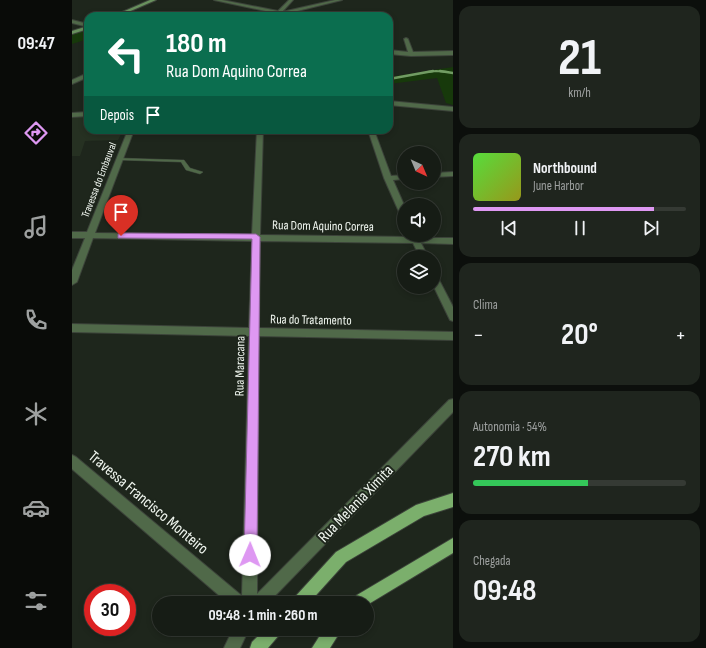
<!DOCTYPE html>
<html lang="pt">
<meta charset="utf-8">
<style>
:root{--surface:#161c15;--page:#1f251e;--text:#f1f3f6;--muted:#9ea1a0;--line:#353a34;--accent:#de98f2}
body{margin:0;font-family:"Sofia Sans Condensed",sans-serif;background:var(--page);color:var(--text);height:100vh;display:flex;flex-direction:column;font-size:15px;white-space:nowrap}
*{box-sizing:border-box;margin:0}
p{font-size:13px;color:var(--muted)}
.icon{flex:none;width:22px;height:22px;fill:none;stroke:currentColor;stroke-width:2;stroke-linecap:round;stroke-linejoin:round}
.map{position:relative;flex:1;overflow:hidden}
.details{display:flex;flex-direction:column;gap:6px;padding:6px;background:#0c0f0c;width:253px}
.details>*{flex:none}
.banner{position:absolute;left:12px;top:12px;width:309px;height:122px;border-radius:12px;box-shadow:0 2px 6px #0003,0 0 0 1px var(--line);background:#0b6e4f;color:#fff;overflow:hidden}
.needle{width:26px;rotate:136deg}
.fabs{position:absolute;left:325px;top:146px;display:grid;gap:8px}
.fabs a{display:grid;place-items:center;width:44px;height:44px;border-radius:50%;background:var(--surface);box-shadow:0 2px 6px #0003,0 0 0 1px var(--line);font-size:20px}
.speed{position:absolute;left:12px;top:584px;display:flex;gap:8px;font-size:20px;font-weight:700;text-align:center}
.speed>*{display:grid;place-content:center;width:52px;height:52px;border-radius:50%;background:var(--surface);box-shadow:0 2px 6px #0003,0 0 0 1px var(--line);line-height:1}
.speed .limit{border:6px solid #d22;background:#fff;color:#111}
.pin{position:absolute;display:grid;place-items:center;width:34px;height:34px;color:#fff;margin:-41px -17px;border-radius:50% 50% 50% 0;rotate:-45deg;box-shadow:0 0 4px #0007}
.pin .icon{rotate:45deg}
.me{position:absolute;width:44px;margin:-22px;rotate:1deg;stroke-linejoin:round;filter:drop-shadow(0 0 3px #0008)}
.turn{display:flex;align-items:center;gap:14px;height:84px;padding:0 16px;font-size:18px}
.turn .icon{width:52px;height:52px;stroke-width:2.5}
.turn b{display:block;font-size:28px;line-height:34px}
.then{display:flex;align-items:center;height:38px;padding:0 16px;background:#0003;gap:8px;font-size:15px}
.big{font-size:30px;font-weight:700;line-height:1.1}
.details .widget{flex:1;display:flex;flex-direction:column;justify-content:center;gap:6px;min-width:0;padding:0 14px;border-radius:12px;background:var(--page)}
.details .dial{align-items:center;gap:0}
.dial b{font-size:52px;line-height:1}
.song{display:flex;align-items:center;gap:12px}
.cover{width:48px;height:48px;border-radius:6px;background:linear-gradient(135deg,hsl(110 70% 55%),hsl(60 70% 35%))}
.played{height:4px;border-radius:2px;background:linear-gradient(90deg,var(--accent) 85%,var(--line) 85%)}
.keys{display:flex;justify-content:space-around;direction:ltr}
.heat{display:flex;justify-content:space-between;align-items:center;font-size:22px;direction:ltr}
.charge{height:6px;border-radius:3px;background:linear-gradient(90deg,#34c759 54%,var(--line) 0)}
.trip{position:absolute;left:80px;top:596px;width:222px;height:40px;border-radius:20px;background:var(--surface);box-shadow:0 2px 6px #0003,0 0 0 1px var(--line);font-weight:700;line-height:40px;text-align:center}
main{display:flex;flex:1;min-height:0}
.tabs{display:flex;flex-direction:column;width:72px;justify-content:space-around;align-items:center;background:#090b08;color:var(--muted)}
.tabs .icon{width:28px;height:28px}
.tabs .current{color:var(--accent)}
.tabs b{font-size:18px;color:var(--text)}
.map>svg:first-child{display:block}
.built{fill:#263122}
.green{fill:#17390b}
.lines{fill:none;stroke-linecap:round;stroke-linejoin:round}
.stream-far1{stroke:#719c63;stroke-width:2}
.stream{stroke:#719c63;stroke-width:2.5}
.lane-casing{stroke:#3c433a;stroke-width:1}
.street-casing{stroke:#3c433a;stroke-width:2}
.secondary-casing{stroke:#3c433a;stroke-width:2}
.primary-casing{stroke:#3c433a;stroke-width:2}
.lane{fill:#506949;fill-rule:evenodd}
.street{fill:#506949;fill-rule:evenodd}
.secondary{fill:#68915d;fill-rule:evenodd}
.primary{fill:#7baf6c;fill-rule:evenodd}
.route{fill:#de98f2;stroke:#90639d}
.labels{text-anchor:middle;dominant-baseline:central;stroke-width:4;stroke-linejoin:round;paint-order:stroke}
.far-street-label{font-size:11px;fill:#f1f7f0;stroke:#1e261c}
.street-label{font-size:13px;fill:#f1f7f0;stroke:#1e261c}
.near-street-label{font-size:16px;fill:#f1f7f0;stroke:#1e261c}
</style>
<main>
<nav class="tabs">
<b>09:47</b>
<svg class="icon current" aria-label="directions" viewBox="0 0 24 24"><path d="M12 3l9 9-9 9-9-9zM9 14v-3h6M13 9l2 2-2 2"/></svg>
<svg class="icon" aria-label="music" viewBox="0 0 24 24"><path d="M9 18V5l10-2v13"/><circle cx="6" cy="18" r="3"/><circle cx="16" cy="16" r="3"/></svg>
<svg class="icon" aria-label="phone" viewBox="0 0 24 24"><path d="M5 4h4l2 5-3 2q2 4 5 5l2-3 5 2v4C11 20 4 13 5 4z"/></svg>
<svg class="icon" aria-label="climate" viewBox="0 0 24 24"><path d="M12 3v18M4 7l16 10M4 17L20 7"/></svg>
<svg class="icon" aria-label="car" viewBox="0 0 24 24"><path d="M5 17H2v-5l4-1 3-4h7l3 4 3 1v5h-3M9 17h6M6 11h13"/><circle cx="7" cy="17" r="2"/><circle cx="17" cy="17" r="2"/></svg>
<svg class="icon" aria-label="filters" viewBox="0 0 24 24"><path d="M4 7h16M4 17h16"/><circle cx="9" cy="7" r="2"/><circle cx="15" cy="17" r="2"/></svg>
</nav>
<div class="map">
<svg width="381" height="648" viewBox="0 0 381 648">
<rect width="100%" height="100%" fill="#1e261c"/>
<path class="built" d="M16,115V130H51L46,140L13,141L8,156H0V117Z"/>
<path class="green" d="M16,28V39L0,44V34Z
M381,67V105L374,103L365,78L317,84V77Z"/>
<g class="lines">
<path class="stream-far1" d="M355,72L364,71L376,72"/>
<path class="stream" d="M368,71L381,73
M317,79L361,71"/>
<defs>
<path id="lane" d="M45,158L110,160H112L118,168L131,172L128,174L114,170L109,162L47,160H45Z"/>
<path id="street" d="M142,0H150L206,11L217,0H221L210,12L263,0H270L213,14L214,16H202L203,13Z
M0,20L16,24V27L0,23Z
M334,38L336,39L341,52L381,51V55L339,56L317,54V50L336,52L332,39Z
M16,73V77L0,84V80Z
M317,101L381,107V111L317,105Z
M16,112V116L0,117V113Z
M56,130H62L23,233L180,235L185,130H191L188,235L338,237L339,235H345L347,238H381V244L349,243L356,257H348L341,243L188,241L187,328L381,332V340L187,336L185,594L377,400L381,399V412L196,603H156L0,469V455L4,457L170,596L177,336L0,332V324L177,328L180,241L21,238L5,282L0,285V270L13,238H0V232H15Z
M296,130H302L319,176L332,175V179L321,180L332,205V217L328,214L312,178Z
M381,172V176L362,177V173Z
M362,275L365,276L381,307V321L378,320L362,287Z
M161,629H177L168,648H152Z"/>
<path id="secondary" d="M78,0H84L47,16H41Z
M16,26V29L0,34V31Z"/>
<path id="primary" d="M381,493V507L352,516L274,562L237,603H220L222,598L264,552L344,505Z
M381,538V553L295,605V603H278L280,598Z
M193,629H211L208,634L196,648H178L180,642Z
M252,629H270L258,648H240Z"/>
</defs>
<use href="#lane" class="lane-casing"/>
<use href="#street" class="street-casing"/>
<use href="#secondary" class="secondary-casing"/>
<use href="#primary" class="primary-casing"/>
<use href="#lane" class="lane"/>
<use href="#street" class="street"/>
<use href="#secondary" class="secondary"/>
<use href="#primary" class="primary"/>
</g>
<path class="route" d="M49,233L184,234L188,237L185,555L183,560L178,562L174,560L172,555L180,239L46,238V234Z"/>
<g class="labels">
<g class="far-street-label">
<text transform="translate(27 180) rotate(-69)">Travessa do Embauval</text>
</g>
<g class="street-label">
<text transform="translate(251 226) rotate(1)">Rua Dom Aquino Correa</text>
<text transform="translate(239 320) rotate(1)">Rua do Tratamento</text>
<text transform="translate(168 366) rotate(-89)">Rua Maracana</text>
</g>
<g class="near-street-label">
<text transform="translate(76 503) rotate(40)">Travessa Francisco Monteiro</text>
<text transform="translate(284 504) rotate(-46)">Rua Melania Ximita</text>
</g>
</g>
</svg>
<div class="fabs">
<a><svg class="needle" viewBox="-14 -14 28 28"><path d="M0-13l5 13h-10z" fill="#e53935"/><path d="M0 13l5-13h-10z" fill="#9ea1a0"/></svg></a>
<a><svg class="icon" aria-label="sound" viewBox="0 0 24 24"><path d="M4 9h4l5-4v14l-5-4H4zM17 9q2 3 0 6"/></svg></a>
<a><svg class="icon" aria-label="layers" viewBox="0 0 24 24"><path d="M12 4l9 5-9 5-9-5zM3 14l9 5 9-5"/></svg></a>
</div>
<div class="speed"><div class="limit">30</div></div>
<div class="pin" style="left:49px;top:236px;background:#d93025"><svg class="icon" aria-label="arrive" viewBox="0 0 24 24"><path d="M6 21V4h12l-3 4 3 4H6"/></svg></div>
<svg class="me" style="left:178px;top:555px" viewBox="-20 -20 40 40"><circle r="19" fill="#fff"/><path d="M0-13L10 11 0 6-10 11z" fill="#de98f2"/></svg>
<div class="trip">09:48 · 1 min · 260 m</div>
<div class="banner">
<div class="turn"><svg class="icon" aria-label="left" viewBox="0 0 24 24"><path d="M17 20v-9H6M10 6l-5 5 5 5"/></svg><div><b>180 m</b>Rua Dom Aquino Correa</div></div>
<div class="then">Depois<svg class="icon" aria-label="arrive" viewBox="0 0 24 24"><path d="M6 21V4h12l-3 4 3 4H6"/></svg></div>
</div>
</div>
<section class="details">
<div class="widget dial"><b>21</b><p>km/h</p></div>
<div class="widget">
<div class="song"><i class="cover"></i><div><b>Northbound</b><p>June Harbor</p></div></div>
<div class="played"></div>
<div class="keys"><svg class="icon" aria-label="previous" viewBox="0 0 24 24"><path d="M18 5L8 12l10 7zM5 5v14"/></svg><svg class="icon" aria-label="pause" viewBox="0 0 24 24"><path d="M8 5v14M16 5v14"/></svg><svg class="icon" aria-label="next" viewBox="0 0 24 24"><path d="M6 5l10 7-10 7zM19 5v14"/></svg></div>
</div>
<div class="widget"><p>Clima</p>
<div class="heat"><a>−</a><b class="big">20°</b><a>+</a></div>
</div>
<div class="widget"><p>Autonomia · 54%</p><b class="big">270 km</b><div class="charge"></div></div>
<div class="widget"><p>Chegada</p><b class="big">09:48</b></div>
</section>
</main>
